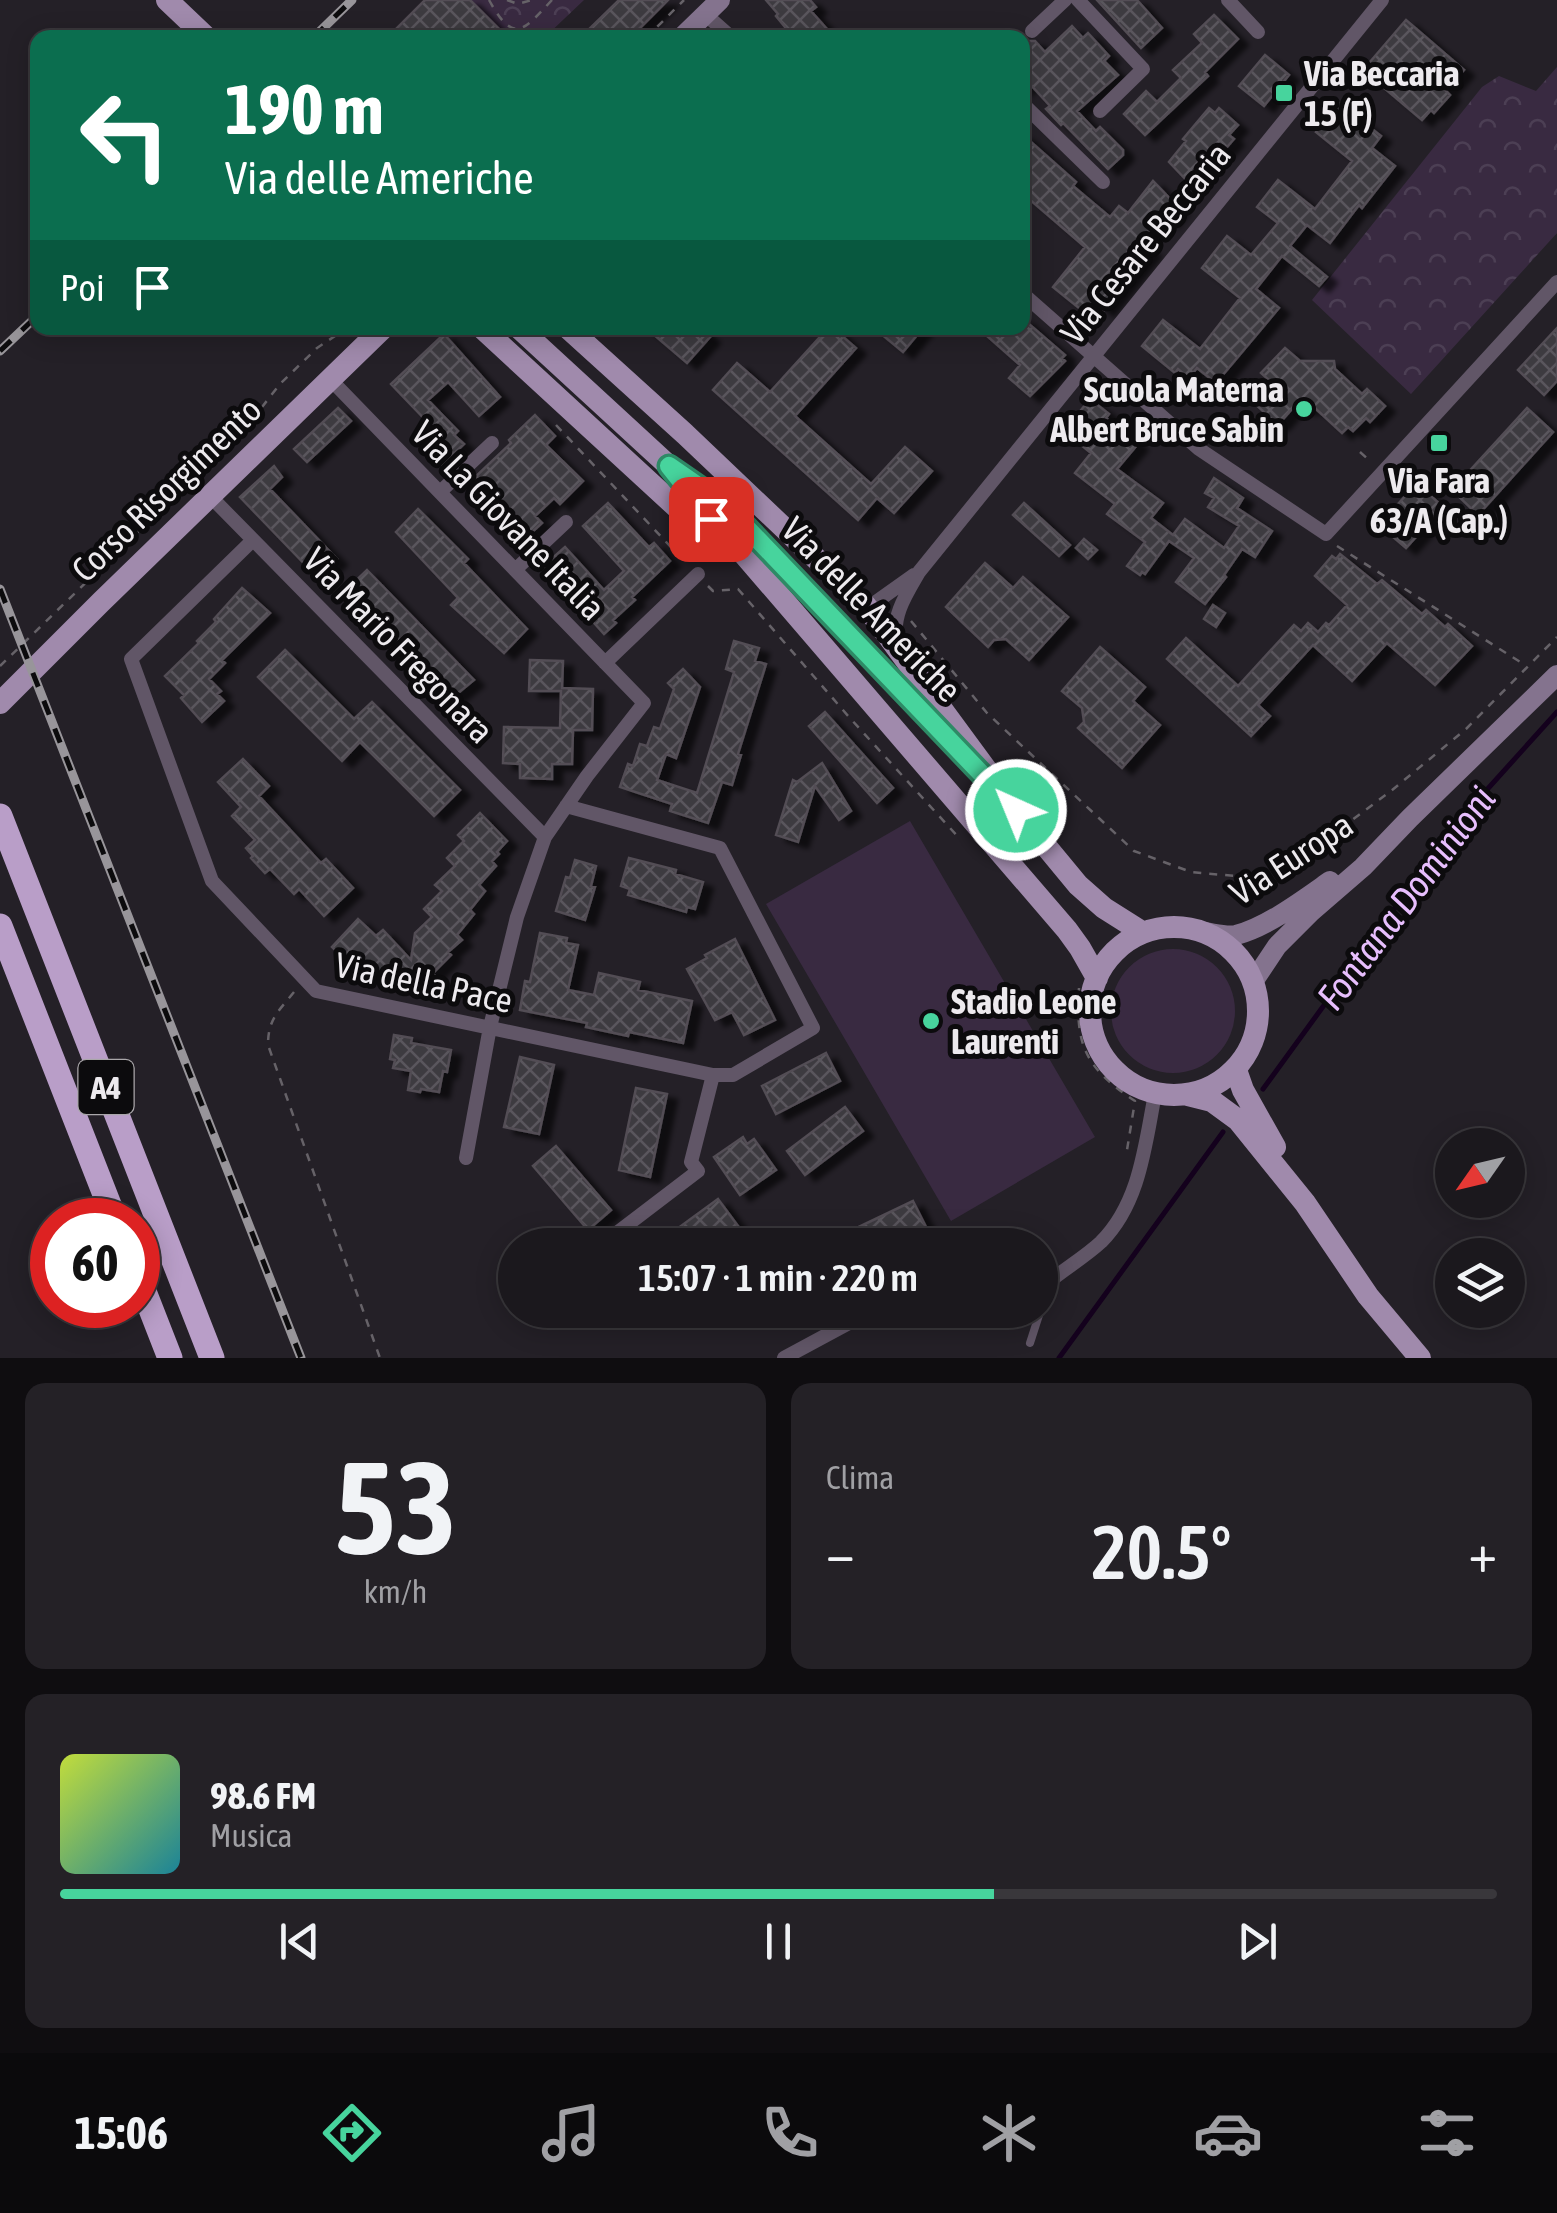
<!DOCTYPE html>
<html lang="it">
<meta charset="utf-8">
<style>
:root{--surface:#1b181d;--page:#242126;--text:#f1f3f6;--muted:#a0a0a4;--line:#39373b;--accent:#47d49d}
body{margin:0;font-family:"Asap Condensed",sans-serif;background:var(--page);color:var(--text);height:100vh;display:flex;flex-direction:column;font-size:38px;white-space:nowrap}
*{box-sizing:border-box;margin:0}
p{font-size:32px;color:var(--muted)}
.icon{flex:none;width:55px;height:55px;fill:none;stroke:currentColor;stroke-width:2;stroke-linecap:round;stroke-linejoin:round}
.map{position:relative;height:1358px;overflow:hidden}
.sheet{display:flex;flex-direction:column;gap:25px;padding:25px;background:#0f0d10;flex:1}
.sheet>*{flex:none}
.guide{position:absolute;left:30px;top:30px;width:1000px;height:305px;border-radius:20px;box-shadow:0 5px 25px #0003,0 0 0 2px var(--line);background:#0b6e4f;color:#fff;overflow:hidden}
.needle{width:65px;rotate:236deg}
.fabs{position:absolute;left:1435px;top:1128px;display:grid;gap:20px}
.fabs a{display:grid;place-items:center;width:90px;height:90px;border-radius:50%;background:var(--surface);box-shadow:0 5px 25px #0003,0 0 0 2px var(--line);font-size:50px}
.speed{position:absolute;left:30px;top:1198px;display:flex;gap:20px;font-size:50px;font-weight:700;text-align:center}
.speed>*{display:grid;place-content:center;width:130px;height:130px;border-radius:50%;background:var(--surface);box-shadow:0 5px 25px #0003,0 0 0 2px var(--line);line-height:1}
.speed .limit{border:15px solid #d22;background:#fff;color:#111}
.pin{position:absolute;display:grid;place-items:center;width:85px;height:85px;color:#fff;margin:-42px;border-radius:20px;box-shadow:0 5px 15px #0006}
.me{position:absolute;width:110px;margin:-55px;rotate:316deg;stroke-linejoin:round;filter:drop-shadow(0 0 8px #0008)}
.turn{display:flex;align-items:center;gap:35px;height:210px;padding:0 30px;font-size:45px}
.turn .icon{width:130px;height:130px;stroke-width:2.5}
.turn b{display:block;font-size:70px;line-height:85px}
.then{display:flex;align-items:center;height:95px;padding:0 30px;background:#0003;gap:20px;font-size:38px}
.big{font-size:75px;font-weight:600;line-height:1.1}
.sheet .card{flex:1;display:flex;flex-direction:column;justify-content:center;gap:15px;min-width:0;padding:0 35px;border-radius:20px;background:var(--page)}
.sheet .dial{align-items:center;gap:0}
.dial b{font-size:130px;line-height:1}
.song{display:flex;align-items:center;gap:30px}
.cover{width:120px;height:120px;border-radius:15px;background:linear-gradient(135deg,hsl(70 70% 55%),hsl(190 70% 35%))}
.played{height:10px;border-radius:5px;background:linear-gradient(90deg,var(--accent) 65%,var(--line) 65%)}
.keys{display:flex;justify-content:space-around;direction:ltr}
.heat{display:flex;justify-content:space-between;align-items:center;font-size:55px;direction:ltr}
.sheet .tiles{flex:1;display:grid;gap:25px;grid-template-columns:1fr 1fr}
.card:last-child{grid-column:span 2}
.trip{position:absolute;left:498px;top:1228px;width:560px;height:100px;border-radius:50px;background:var(--surface);box-shadow:0 5px 25px #0003,0 0 0 2px var(--line);font-weight:600;line-height:100px;text-align:center}
.tab-bar{display:flex;height:160px;justify-content:space-around;align-items:center;background:#0b0a0c;color:var(--muted)}
.tab-bar .icon{width:70px;height:70px}
.tab-bar .current{color:var(--accent)}
.tab-bar b{font-size:45px;color:var(--text)}
.map>svg:first-child{display:block}
.green{fill:#392a41}
.park{fill:url(#park-crowns)}
.lines{fill:none;stroke-linecap:round;stroke-linejoin:round}
.stream{stroke:#14011d;stroke-width:5}
.building{fill:url(#building-cross-hatch);stroke:#524d54;stroke-width:2.5;filter:url(#shadow)}
.path{stroke:#666268;stroke-width:2.5;stroke-dasharray:8 8;stroke-linecap:butt}
.service{stroke:#615667;stroke-width:8}
.minor{stroke:#615667;stroke-width:14}
.secondary{stroke:#84738e;stroke-width:20}
.primary{stroke:#a08aac;stroke-width:22}
.motorway{stroke:#b99ec8;stroke-width:25}
.rail-casing{stroke:#98959a;stroke-width:9}
.rail{stroke:#0c0b0d;stroke-width:5;stroke-dasharray:15;stroke-linecap:butt}
.route-casing{stroke:#2e8a66;stroke-width:25}
.route{stroke:#47d49d;stroke-width:18}
.poi-dot{fill:#47d49d;stroke:#0c0b0d;stroke-width:4}
.labels{text-anchor:middle;dominant-baseline:central;stroke-width:10;stroke-linejoin:round;paint-order:stroke}
.shield{fill:#0c0b0d;stroke:#aaa7aa;stroke-width:2.5}
.shield-label{font-size:32px;font-weight:bold;fill:#edeaee}
.poi-label{font-size:35px;font-weight:bold;fill:#edeaee;stroke:#0c0b0d;text-anchor:start}
.street-label{font-size:35px;fill:#edeaee;stroke:#0c0b0d}
.water-label{font-size:38px;font-style:italic;fill:#e7befd;stroke:#0c0b0d}
</style>
<div class="map">
<svg width="1557" height="1358" viewBox="0 0 1557 1358">
<defs>
<pattern id="park-crowns" width="20" height="18" patternUnits="userSpaceOnUse" patternTransform="scale(2.5)"><rect width="20" height="18" fill="#392a41"/><path d="M2 6a3 3 0 1 1 6 0M12 15a3 3 0 1 1 6 0" fill="none" stroke="#4c3f54"/></pattern>
<pattern id="building-cross-hatch" width="8" height="8" patternUnits="userSpaceOnUse" patternTransform="scale(2.5)"><rect width="8" height="8" fill="#3e3a41"/><path d="M0 0l8 8M0 8l8-8" fill="none" stroke="#5a575d"/></pattern>
<filter id="shadow"><feDropShadow dx="10" dy="6" stdDeviation="2.5" flood-color="#0009"/></filter>
</defs>
<rect width="100%" height="100%" fill="#242027"/>
<path class="green" d="M910,821L1095,1137L951,1221L766,904Z
M1111 1011a62 62 0 1 1 124 0a62 62 0 1 1-124 0Z"/>
<path class="park" d="M470,0H584L545,37L508,38Z
M1557,67V233L1411,394L1312,300L1482,87L1499,76L1536,91Z"/>
<g class="lines">
<path class="stream" d="M1263,1089L1456,824L1557,712
M1059,1358L1223,1132"/>
</g>
<path class="building" d="M425,0H470L508,38H387Z
M619,0H668L630,38H580Z
M766,0H810L816,7L811,11L826,28L815,38H794L776,16L778,14Z
M1097,0H1137L1162,28L1141,48Z
M1214,15L1238,39L1205,72L1208,76L1145,135L1124,114L1146,91L1157,102L1181,78L1173,70L1202,43L1194,34Z
M1406,20L1464,70L1446,91L1450,95L1434,113L1431,110L1422,120L1363,70Z
M1072,26L1083,38L1088,33L1109,56L1104,61L1118,75L1077,111L1096,131L1100,127L1123,150V155L1108,169L1063,123L1061,125L1046,109L1050,106L1029,83L1022,89V35L1028,41H1035L1045,52Z
M1265,55L1289,75L1264,106L1239,86Z
M1339,103L1381,136L1372,148L1395,166L1362,208L1359,205L1330,243L1307,225L1290,246L1327,277L1319,286L1282,256L1256,289L1279,308L1216,383L1197,368L1189,378L1178,369L1175,373L1142,346L1163,320L1200,349L1240,298L1202,268L1227,236L1251,255L1278,223L1257,207L1278,180L1315,209L1352,161L1316,132Z
M1209,108L1215,113L1219,108L1238,125L1229,135L1234,139L1221,154L1218,151L1190,184L1169,162L1186,141L1183,139Z
M1022,134L1076,182L1073,186L1110,217L1119,206L1128,213L1153,181L1179,208L1168,222L1161,216L1140,242L1151,251L1104,310L1093,301L1084,312L1053,287L1085,247L1022,193Z
M1022,318L1065,355L1062,358L1065,361L1030,396L1009,378L1020,365L978,328H1022Z
M646,328H700L710,337L687,363Z
M828,328H833L856,348L795,416L871,484L905,447L932,471L894,513L877,498L858,520L713,390L737,363L770,392Z
M874,328H923L903,352Z
M1557,328V381L1544,395L1518,370Z
M444,334L500,397L479,416L448,382L428,400L458,431L454,435L464,444L442,465L420,442L434,429L391,384Z
M1285,348L1300,361H1334L1335,369L1362,394L1367,389L1385,406L1370,422L1366,418L1353,431L1348,427L1342,433L1315,408L1292,409L1278,425L1252,401L1270,381L1261,373Z
M1090,399L1109,414L1106,418L1138,444L1117,469L1163,503L1151,518L1173,535L1185,519L1224,548L1239,526L1208,507L1214,498L1205,493L1214,478L1243,498L1237,508L1272,531L1255,557L1242,549L1224,575L1226,577L1205,604L1176,582L1194,558L1169,541L1145,574L1142,572L1140,575L1127,566L1145,542L1107,514L1115,504L1075,473L1091,453L1064,431Z
M338,408L351,421L307,462L294,449Z
M1527,408L1553,432L1478,515L1454,492L1466,479L1464,477Z
M535,415L555,436L546,445L583,481L560,504L554,498L535,516L542,523L516,547L494,523L504,513L472,480L511,443L509,440Z
M274,466L282,477L270,489L337,559L318,578L240,497Z
M1417,483L1443,507L1406,548L1379,525Z
M608,503L649,547L654,543L670,561L632,597L635,600L613,620L616,623L604,634L568,594L565,597L540,569L565,547L604,590L624,571L583,526Z
M1024,503L1070,545L1059,556L1013,515Z
M418,509L468,559L464,563L527,629L504,653L451,605L458,598L396,532Z
M1084,539L1097,550L1088,559L1076,548Z
M1340,554L1377,584L1382,580L1422,614L1426,610L1445,627L1448,624L1472,646L1435,685L1387,643L1352,681L1313,645L1258,705L1270,716L1251,736L1167,659L1186,638L1238,686L1294,625L1301,631L1308,623L1318,632L1326,623L1329,625L1347,605L1315,576L1332,556L1336,559Z
M985,563L1013,588L1023,577L1068,617L1029,660L1006,639L994,640L988,647L946,607Z
M367,570L474,680L446,703L366,622L370,618L344,592Z
M242,588L270,613L222,660L225,663L209,679L221,691L217,694L224,701L202,722L181,698L184,695L165,676L199,643L197,641L216,622L214,619Z
M1213,605L1225,613L1216,627L1204,619Z
M734,641L759,648L755,661L766,664L738,754L741,755L732,785L722,782L708,823L670,811L672,804L620,787L628,764L633,766L640,744L647,746L654,727L660,729L674,689L668,683L683,669L700,687L676,758L666,754L657,780L697,793L734,672L726,669Z
M1100,647L1145,687L1133,701L1160,725L1122,768L1078,728L1084,722L1082,708L1062,691Z
M285,650L354,719L372,702L460,790L434,816L360,742L342,761L258,677Z
M530,660L563,661L562,688L593,689L592,730H573L572,764H552V779L520,778V764L503,763L504,727L560,728L561,691H529Z
M825,712L893,788L877,803L809,726Z
M243,759L269,786L259,796L321,863L326,859L353,888L324,916L299,889L294,894L270,869L265,873L251,858L253,856L246,848L255,840L232,816L241,807L218,782Z
M822,763L851,811L839,820L815,786L798,842L776,835L793,780L797,782Z
M480,813L507,841L497,852L499,854L492,861L496,866L479,885L485,891L470,910L474,914L457,935L462,940L448,952L451,955L433,973L435,976L423,987L374,976L359,962L353,967L332,947L358,919L376,936L383,930L411,960L415,933L432,917L424,909L442,891L435,885L455,866L447,858L464,841L458,835Z
M629,858L676,870L675,874L703,882L695,909L687,907L686,912L628,895L630,889L621,886Z
M575,860L596,866L591,886L595,887L585,920L556,911L566,877L570,878Z
M540,933L567,938L566,943L578,945L568,990L594,995L599,973L640,982L638,990L692,1001L683,1043L629,1032L628,1036L586,1027L587,1023L520,1010L525,981L530,982Z
M735,939L775,1020L744,1035L732,1012L715,1020L687,969L707,958L705,955Z
M394,1035L412,1038L411,1043L451,1050L447,1072L443,1071L439,1092L421,1089L420,1092L408,1090L411,1071L393,1068L395,1060L390,1059Z
M826,1053L840,1081L776,1114L762,1086Z
M520,1057L554,1065L539,1134L504,1127Z
M636,1088L667,1094L650,1177L619,1170Z
M845,1107L863,1131L805,1175L787,1151Z
M743,1137L747,1144L754,1139L776,1170L740,1195L714,1157Z
M556,1146L611,1210L588,1230L533,1166Z
M718,1199L738,1226L712,1245H655Z
M913,1201L933,1241L924,1245H912L904,1229L872,1245H821Z"/>
<g class="lines">
<path class="path" d="M489,0C514,45 523,31 552,0
M507,0L518,4L532,0
M646,38L684,0
M556,425L685,562
M1360,452L1369,460
M1337,546L1525,665
M708,586L713,591L738,589L849,717L960,839
M911,621L987,713L1134,851L1191,872L1246,877L1287,863L1325,840L1391,791L1466,729L1557,637
M0,666L209,463L255,416L280,384L317,348L347,328
M1079,988C1075,1047 1086,1068 1135,1101L1126,1156
M294,992C278,1012 268,1019 268,1045L380,1358"/>
<path class="service" d="M1030,1343L1050,1281"/>
<path class="minor" d="M1078,0L1143,69L1100,111
M1228,0L1258,32
M705,14L732,38
M1032,31L1065,0
M1022,103L1103,182
M1022,293L1199,449L1326,534L1557,282
M330,379L644,703L587,776L545,837L517,917L490,1027L466,1158
M440,492L492,443
M210,496L545,837
M253,540L131,659L212,881L316,991L713,1075H733L813,1028L720,848L566,806
M515,570L566,522
M866,606L876,602L914,575
M897,641C891,616 907,593 919,572L1382,0
M605,663L698,574
M601,1245L698,1171L691,1162L713,1075
M1040,1281H1050C1066,1268 1086,1256 1101,1242C1140,1203 1145,1145 1155,1094
M784,1358L873,1310"/>
<path class="secondary" d="M681,38L720,0
M1203,932C1213,933 1226,937 1236,935C1267,927 1303,900 1330,881
M1253,982L1277,946L1311,912L1363,867L1410,818L1557,675"/>
<path class="primary" d="M167,0L207,38
M482,328L722,549
M519,328L669,466L724,504L952,743
M568,328L685,434L866,606L1016,810L1078,885L1104,908L1142,932
M687,488L1067,930L1080,948L1097,978
M0,703L101,602L383,328
M1090 1011a84 84 0 1 1 168 0a84 84 0 1 1-168 0Z
M1236,1070L1243,1090L1275,1147
M1188,1095L1212,1101L1238,1120L1305,1203L1368,1296L1420,1358"/>
<path class="motorway" d="M0,816L212,1358
M0,926L115,1220
M138,1276L170,1358"/>
<defs>
<path id="rail" d="M313,38L352,0
M0,351L38,315
M0,589L301,1358"/>
</defs>
<use href="#rail" class="rail-casing"/>
<use href="#rail" class="rail"/>
</g>
<g class="lines">
<defs>
<path id="route" d="M711,519L669,466L724,504L1016,810"/>
</defs>
<use href="#route" class="route-casing"/>
<use href="#route" class="route"/>
</g>
<g class="poi-dot">
<rect x="1274" y="83" width="20" height="20" rx="5"/>
<circle cx="1304" cy="409" r="10"/>
<rect x="1429" y="433" width="20" height="20" rx="5"/>
<circle cx="931" cy="1021" r="10"/>
</g>
<g class="labels">
<rect class="shield" x="78.5" y="1060" width="55" height="54" rx="8"/>
<g class="shield-label">
<text x="106" y="1087">A4</text>
</g>
<g class="poi-label">
<text x="1304" y="73">Via Beccaria<tspan x="1304" dy="40">15 (F)</tspan></text>
<text x="1284" y="389" text-anchor="end">Scuola Materna<tspan x="1284" dy="40">Albert Bruce Sabin</tspan></text>
<text x="1439" y="480" text-anchor="middle">Via Fara<tspan x="1439" dy="40">63/A (Cap.)</tspan></text>
<text x="951" y="1001">Stadio Leone<tspan x="951" dy="40">Laurenti</tspan></text>
</g>
<g class="street-label">
<text transform="translate(1145 243) rotate(-51)">Via Cesare Beccaria</text>
<text transform="translate(166 489) rotate(-44)">Corso Risorgimento</text>
<text transform="translate(509 520) rotate(46)">Via La Giovane Italia</text>
<text transform="translate(872 609) rotate(46)">Via delle Americhe</text>
<text transform="translate(399 645) rotate(46)">Via Mario Fregonara</text>
<text transform="translate(1291 858) rotate(-33)">Via Europa</text>
<text transform="translate(424 982) rotate(12)">Via della Pace</text>
</g>
<g class="water-label">
<text transform="translate(1406 898) rotate(-53)">Fontana Dominioni</text>
</g>
</g>
</svg>
<div class="fabs">
<a><svg class="needle" viewBox="-14 -14 28 28"><path d="M0-13l5 13h-10z" fill="#e53935"/><path d="M0 13l5-13h-10z" fill="#a0a0a4"/></svg></a>
<a><svg class="icon" aria-label="layers" viewBox="0 0 24 24"><path d="M12 4l9 5-9 5-9-5zM3 14l9 5 9-5"/></svg></a>
</div>
<div class="speed"><div class="limit">60</div></div>
<div class="pin" style="left:711px;top:519px;background:#d93025"><svg class="icon" aria-label="arrive" viewBox="0 0 24 24"><path d="M6 21V4h12l-3 4 3 4H6"/></svg></div>
<svg class="me" style="left:1016px;top:810px" viewBox="-20 -20 40 40"><circle r="17" fill="#47d49d" stroke="#fff" stroke-width="3"/><path d="M0-11L8 9 0 5-8 9z" fill="#fff"/></svg>
<div class="trip">15:07 · 1 min · 220 m</div>
<div class="guide">
<div class="turn"><svg class="icon" aria-label="left" viewBox="0 0 24 24"><path d="M17 20v-9H6M10 6l-5 5 5 5"/></svg><div><b>190 m</b>Via delle Americhe</div></div>
<div class="then">Poi<svg class="icon" aria-label="arrive" viewBox="0 0 24 24"><path d="M6 21V4h12l-3 4 3 4H6"/></svg></div>
</div>
</div>
<section class="sheet">
<div class="tiles">
<div class="card dial"><b>53</b><p>km/h</p></div>
<div class="card"><p>Clima</p>
<div class="heat"><a>−</a><b class="big">20.5°</b><a>+</a></div>
</div>
<div class="card">
<div class="song"><i class="cover"></i><div><b>98.6 FM</b><p>Musica</p></div></div>
<div class="played"></div>
<div class="keys"><svg class="icon" aria-label="previous" viewBox="0 0 24 24"><path d="M18 5L8 12l10 7zM5 5v14"/></svg><svg class="icon" aria-label="pause" viewBox="0 0 24 24"><path d="M8 5v14M16 5v14"/></svg><svg class="icon" aria-label="next" viewBox="0 0 24 24"><path d="M6 5l10 7-10 7zM19 5v14"/></svg></div>
</div>
</div>
</section>
<nav class="tab-bar">
<b>15:06</b>
<svg class="icon current" aria-label="directions" viewBox="0 0 24 24"><path d="M12 3l9 9-9 9-9-9zM9 14v-3h6M13 9l2 2-2 2"/></svg>
<svg class="icon" aria-label="music" viewBox="0 0 24 24"><path d="M9 18V5l10-2v13"/><circle cx="6" cy="18" r="3"/><circle cx="16" cy="16" r="3"/></svg>
<svg class="icon" aria-label="phone" viewBox="0 0 24 24"><path d="M5 4h4l2 5-3 2q2 4 5 5l2-3 5 2v4C11 20 4 13 5 4z"/></svg>
<svg class="icon" aria-label="climate" viewBox="0 0 24 24"><path d="M12 3v18M4 7l16 10M4 17L20 7"/></svg>
<svg class="icon" aria-label="car" viewBox="0 0 24 24"><path d="M5 17H2v-5l4-1 3-4h7l3 4 3 1v5h-3M9 17h6M6 11h13"/><circle cx="7" cy="17" r="2"/><circle cx="17" cy="17" r="2"/></svg>
<svg class="icon" aria-label="filters" viewBox="0 0 24 24"><path d="M4 7h16M4 17h16"/><circle cx="9" cy="7" r="2"/><circle cx="15" cy="17" r="2"/></svg>
</nav>
